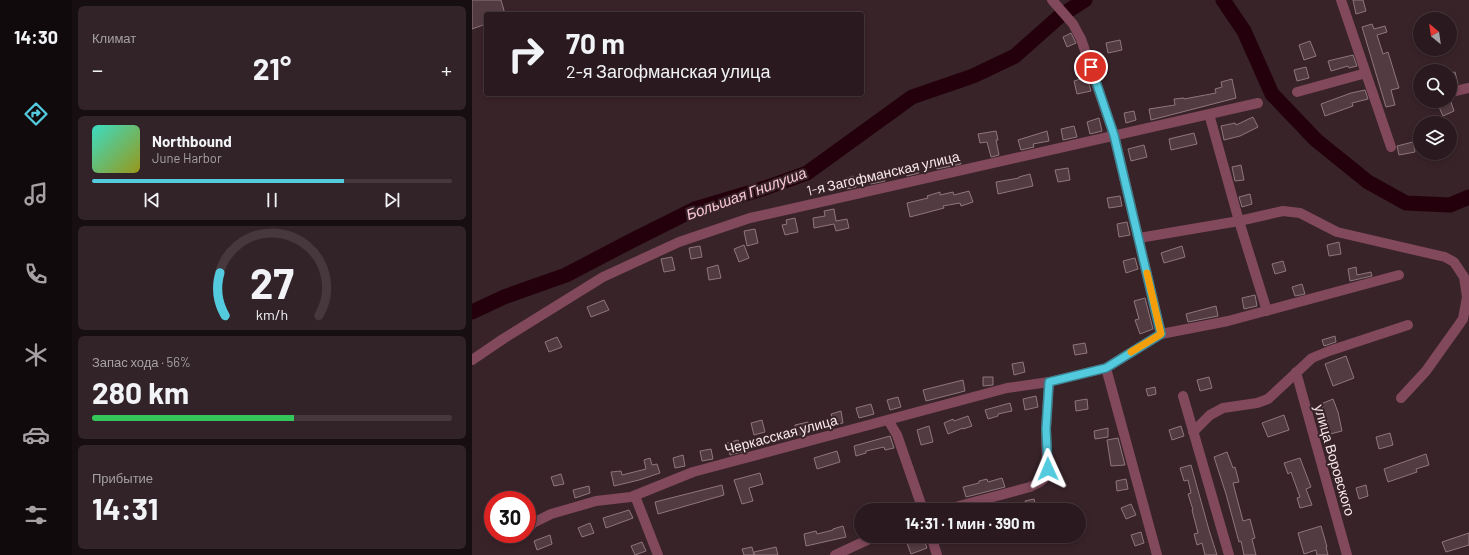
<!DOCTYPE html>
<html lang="ru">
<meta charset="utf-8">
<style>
:root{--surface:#2a1a1f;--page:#322328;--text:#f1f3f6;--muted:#a5a1a4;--line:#46383d;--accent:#54cade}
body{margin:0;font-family:Barlow,sans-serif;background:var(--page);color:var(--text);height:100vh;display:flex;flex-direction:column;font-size:15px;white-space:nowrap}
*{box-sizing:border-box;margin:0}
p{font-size:13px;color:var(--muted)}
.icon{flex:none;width:22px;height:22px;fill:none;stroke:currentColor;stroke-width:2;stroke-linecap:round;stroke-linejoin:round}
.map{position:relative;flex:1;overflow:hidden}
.drawer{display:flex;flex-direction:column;gap:6px;padding:6px;background:#170e11;width:400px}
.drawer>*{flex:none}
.banner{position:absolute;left:12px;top:12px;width:380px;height:84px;border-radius:4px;box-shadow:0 2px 6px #0003,0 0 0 1px var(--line);background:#2a1a1f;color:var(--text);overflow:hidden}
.needle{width:26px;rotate:331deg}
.buttons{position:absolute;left:941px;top:12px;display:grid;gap:8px}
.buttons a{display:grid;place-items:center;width:44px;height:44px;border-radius:50%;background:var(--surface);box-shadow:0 2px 6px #0003,0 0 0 1px var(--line);font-size:20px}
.speed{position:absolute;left:12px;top:491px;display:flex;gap:8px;font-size:20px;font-weight:700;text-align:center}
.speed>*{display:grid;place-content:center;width:52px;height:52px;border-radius:50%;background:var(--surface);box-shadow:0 2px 6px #0003,0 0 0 1px var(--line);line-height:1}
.speed .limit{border:6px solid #d22;background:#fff;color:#111}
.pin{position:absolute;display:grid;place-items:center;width:34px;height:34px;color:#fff;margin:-17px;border:2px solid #fff;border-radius:50%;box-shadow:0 1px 4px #0007}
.me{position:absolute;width:44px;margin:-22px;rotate:359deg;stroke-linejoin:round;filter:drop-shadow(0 0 3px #0008)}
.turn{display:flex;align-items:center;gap:14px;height:84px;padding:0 16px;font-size:18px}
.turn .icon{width:52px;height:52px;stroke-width:2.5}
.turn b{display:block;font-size:28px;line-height:34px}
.big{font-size:30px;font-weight:700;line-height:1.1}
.drawer .widget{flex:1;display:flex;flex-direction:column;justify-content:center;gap:6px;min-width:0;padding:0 14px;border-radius:6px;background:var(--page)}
.drawer .dial{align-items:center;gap:0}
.dial svg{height:104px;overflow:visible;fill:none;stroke:var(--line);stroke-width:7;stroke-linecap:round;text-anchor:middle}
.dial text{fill:var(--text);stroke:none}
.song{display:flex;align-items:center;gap:12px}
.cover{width:48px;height:48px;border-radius:6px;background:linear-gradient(135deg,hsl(170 70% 55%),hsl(60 70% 35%))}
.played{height:4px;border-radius:2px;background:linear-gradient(90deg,var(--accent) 70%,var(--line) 70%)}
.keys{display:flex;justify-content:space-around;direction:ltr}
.heat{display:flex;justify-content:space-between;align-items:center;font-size:22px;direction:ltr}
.charge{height:6px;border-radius:3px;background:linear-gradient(90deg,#34c759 56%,var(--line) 0)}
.trip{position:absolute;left:382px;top:503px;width:232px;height:40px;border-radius:20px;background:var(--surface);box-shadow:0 2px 6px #0003,0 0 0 1px var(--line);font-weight:700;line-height:40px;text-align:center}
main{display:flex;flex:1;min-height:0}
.menu{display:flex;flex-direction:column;width:72px;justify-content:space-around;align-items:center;background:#110a0c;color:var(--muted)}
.menu .icon{width:28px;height:28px}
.menu .active{color:var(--accent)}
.menu b{font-size:18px;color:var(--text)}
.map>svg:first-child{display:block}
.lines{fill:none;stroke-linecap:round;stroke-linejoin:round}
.river{stroke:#24000d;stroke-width:15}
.building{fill:#533b42;stroke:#90767d}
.minor{stroke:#81495b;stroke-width:10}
.route-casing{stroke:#378390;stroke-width:10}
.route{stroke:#54cade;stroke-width:7}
.slow{stroke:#f59e0b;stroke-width:7}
.labels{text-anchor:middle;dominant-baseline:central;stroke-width:4;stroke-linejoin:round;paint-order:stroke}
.street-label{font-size:14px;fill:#f8e9ed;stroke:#382329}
.water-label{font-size:15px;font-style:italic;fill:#f9c7d5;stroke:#382329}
</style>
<main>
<nav class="menu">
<b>14:30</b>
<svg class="icon active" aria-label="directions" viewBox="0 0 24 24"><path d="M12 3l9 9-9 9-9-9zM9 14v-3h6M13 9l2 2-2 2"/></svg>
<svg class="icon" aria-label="music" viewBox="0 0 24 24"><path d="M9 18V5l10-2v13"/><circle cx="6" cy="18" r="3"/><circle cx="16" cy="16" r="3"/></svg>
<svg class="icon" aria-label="phone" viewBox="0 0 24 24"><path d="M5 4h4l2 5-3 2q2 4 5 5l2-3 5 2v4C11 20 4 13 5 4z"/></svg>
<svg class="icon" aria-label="climate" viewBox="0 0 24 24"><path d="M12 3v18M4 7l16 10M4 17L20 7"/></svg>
<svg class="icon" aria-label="car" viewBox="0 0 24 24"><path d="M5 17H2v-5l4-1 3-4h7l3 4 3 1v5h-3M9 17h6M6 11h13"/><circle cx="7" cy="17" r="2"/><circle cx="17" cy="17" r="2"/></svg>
<svg class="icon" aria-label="filters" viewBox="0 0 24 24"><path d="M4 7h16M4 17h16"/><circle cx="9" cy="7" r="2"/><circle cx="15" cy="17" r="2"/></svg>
</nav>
<section class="drawer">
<div class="widget"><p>Климат</p>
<div class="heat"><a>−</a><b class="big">21°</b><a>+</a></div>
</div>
<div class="widget">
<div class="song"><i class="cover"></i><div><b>Northbound</b><p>June Harbor</p></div></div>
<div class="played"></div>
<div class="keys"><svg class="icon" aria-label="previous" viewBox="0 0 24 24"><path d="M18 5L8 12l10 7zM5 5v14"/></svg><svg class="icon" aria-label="pause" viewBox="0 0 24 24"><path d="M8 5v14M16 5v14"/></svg><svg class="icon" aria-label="next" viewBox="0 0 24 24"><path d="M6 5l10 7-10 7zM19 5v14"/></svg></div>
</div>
<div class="widget dial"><svg viewBox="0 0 100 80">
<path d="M14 69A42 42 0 1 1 86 69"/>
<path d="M14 69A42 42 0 0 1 10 36" stroke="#54cade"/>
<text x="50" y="56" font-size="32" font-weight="700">27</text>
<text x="50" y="72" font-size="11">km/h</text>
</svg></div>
<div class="widget"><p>Запас хода · 56%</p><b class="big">280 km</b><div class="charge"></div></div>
<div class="widget"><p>Прибытие</p><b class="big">14:31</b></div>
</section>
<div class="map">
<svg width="997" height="555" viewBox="0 0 997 555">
<rect width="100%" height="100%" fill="#382329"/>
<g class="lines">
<path class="river" d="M751,0L772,31L800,94L844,140L896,182L934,203L978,205L997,197
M0,312L32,297L94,275L159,241L223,209L293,188L335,173L440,97L501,76L543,56L588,16L613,0"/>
</g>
<path class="building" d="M0,0H29L33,14H14V24L0,29Z
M881,0H891L894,11L884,14Z
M900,24L902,29L913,26L915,32L905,35L911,54L916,52L927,88L919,90L923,105L914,107L890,27Z
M599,33L604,43L595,47L591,37Z
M648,40L650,50L636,53L634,43Z
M838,41L844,56L832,60L827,45Z
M881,55L885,66L877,68L876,66L859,71L856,61Z
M834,67L837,78L825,81L822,70Z
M983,72L986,84L978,86V73Z
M615,77L619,91L605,94L602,81Z
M760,79L764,98L679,120L677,109L703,105L702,99L712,98V99L744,93L743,89L750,87L749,82Z
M893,90L896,99L880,103L881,106L853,116L849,104L879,93Z
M979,102L982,111L971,116L967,107Z
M662,111L664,120L654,123L652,113Z
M781,117L786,127L768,136L752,140L749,126L763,123L764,125Z
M627,118L630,131L618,134L615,122Z
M602,126L605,137L591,140L589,129Z
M524,131L526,140H524L527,155L519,157L515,142L508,143L506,134Z
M575,131L577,141L561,144L562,147L549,150L546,140Z
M722,133L725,144L699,150L697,139Z
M941,142L943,152L927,155L925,146Z
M672,145L675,157L659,161L656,149Z
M487,155L489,164L465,169L462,159L472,156L473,158Z
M769,165L772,180L763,181L760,167Z
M445,166L447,173L435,176L434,169Z
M596,168L598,180L586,182L583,170Z
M410,172L413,181L399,184L396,176Z
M558,174L561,186L526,194L524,182L547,178V177Z
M381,176L384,187L375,189L372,179Z
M497,191L501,202L489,206L488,203L471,206L472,208L438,217L435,203L456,198L455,196L468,192V195L481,192L482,195Z
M778,194L780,204L770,207L767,197Z
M648,196L650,206L637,208L635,198Z
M362,209L364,221L375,219L377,228L364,231L362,224L342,228L341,218L353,216L352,211Z
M323,218L326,232L313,235L310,225L315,224L314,220Z
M655,222L658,235L647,237L645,224Z
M283,229L286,243L275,246L272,231Z
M867,242L869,254L857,256L855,245Z
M272,245L277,258L267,262L262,249Z
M228,246L230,257L219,259L217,248Z
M710,246L713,257L692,263L689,253Z
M200,257L203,270L192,272L189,259Z
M663,258L666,269L654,273L651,261Z
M811,261L814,271L803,274L800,264Z
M246,265L249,278L237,280L235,268Z
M884,267L885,275L899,272L900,276L878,281L876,269Z
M830,284L833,294L823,296L820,287Z
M783,295L785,306L772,309L770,298Z
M673,298L681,329L668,334L663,320L667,319L662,301Z
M132,300L137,310L119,317L115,307Z
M744,306L746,316L716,322L714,314Z
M863,336L864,342L852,346L850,340Z
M85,337L90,347L77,352L73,342Z
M613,343L615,353L603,355L601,345Z
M874,356L882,378L861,386L853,364Z
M551,362L553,372L542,375L540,364Z
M511,377H521V385L511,386Z
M737,377L740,388L728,391L725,380Z
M491,380L493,391L454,401L451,390Z
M683,387L684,394L676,396L674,389Z
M564,396L566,407L553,410L551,399Z
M426,397L429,407L418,410L415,400Z
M615,399L616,409L604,411L603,401Z
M861,399L866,412L870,431L858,434L856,423L849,404Z
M538,403L540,411L526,414V416L516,419L513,410Z
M399,404L402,414L387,418L384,408Z
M369,411L371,423L362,425L359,414Z
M812,415L817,430L796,437L790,423Z
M496,416L500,426L491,429V428L476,434L472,423L481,419L482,421Z
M290,420L293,432L282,435L279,423Z
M336,422L338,433L317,437V439L307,441L305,433L323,428V425Z
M457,426L461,442L449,445L445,430Z
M709,426L712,436L700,440L697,430Z
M636,428V437L623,439L622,431Z
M918,433L921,445L907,449L904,437Z
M418,436L422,448L413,450L412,447L394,451V453L384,456L382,446Z
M646,438L653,465L639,466L635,440Z
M266,440L270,452L258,455L255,443Z
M239,449L241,459L230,461L228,451Z
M365,451L368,462L345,469L342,458Z
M755,452L761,468L763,467L767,482L761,483L771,521L778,519L783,538L780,539L784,555H772L769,541L767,542L754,494L742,457Z
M954,454L957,465L944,469L945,472L916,482L912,469Z
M211,455L213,466L203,468L201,458Z
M178,458L180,465L185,464L188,473L167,480L142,486L139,472L149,471L150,475L174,469L172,460Z
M828,458L839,487L834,489L840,505L828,508L825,498L828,497L819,472L816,474L812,463Z
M719,465L737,530L745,555H733L730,543L725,545L722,534L726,533L720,510H721L716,494L719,493L716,480L712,481L708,468Z
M288,473L291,484L277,488L281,501L270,504L262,480Z
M89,474L92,484L82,486L79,477Z
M530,478L533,487L494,497L491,487L507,483V481L515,479L516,482Z
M654,479L656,489L645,491L644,481Z
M250,485L252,495L186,514L183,502Z
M894,485L896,496L887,499L884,488Z
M117,486L118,493L103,498L101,490Z
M562,499L565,510H556L553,501Z
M659,504L664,515L654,519L649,508Z
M157,510L161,518L134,528L131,518Z
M118,523L122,533L110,537L106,528Z
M371,526L374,537L334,546L332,534L344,531L345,534L361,530V529Z
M849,526L855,547H854L856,555H845L844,550L832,554L826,533Z
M669,532L672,543L663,546L659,535Z
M997,533V545L974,552L970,542Z
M78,535L80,544L65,550L62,541Z
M451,537L455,548L439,554L435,543Z
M170,542L174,551L163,555L159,546Z
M280,547L282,555H272L270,549Z
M304,547L306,555H282V552Z"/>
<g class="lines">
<path class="minor" d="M580,0L601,24L609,39L642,135L689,334
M869,0L919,147
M825,92L894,73
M979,92L997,88
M737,114L767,221L795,311
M667,238L767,221L811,211L828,213L865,232L973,257L982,262L992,277L995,297L991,319L954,371L929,398
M0,360L31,339L131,277L207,242L278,218L786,103
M634,368L685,555
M824,372L875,555
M711,396L757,555
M416,420L425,435L451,510
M721,432L738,415L751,408L785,403L796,399L840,358L857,351L936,325
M163,496L186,555
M472,510L558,487L568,482L574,477L575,469L574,429L577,382
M55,530L61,523L79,514L124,501L159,497L221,472L535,388L577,382L634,368L689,334L756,321L927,275
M459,536L465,555
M363,555L404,536"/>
</g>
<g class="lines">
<defs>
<path id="route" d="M576,469L574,429L577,382L634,368L689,334L642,135L619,67"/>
</defs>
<use href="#route" class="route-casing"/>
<use href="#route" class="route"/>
<path class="slow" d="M659,352L689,334L675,273"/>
</g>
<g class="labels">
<g class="street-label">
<text transform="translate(411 173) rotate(-13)">1-я Загофманская улица</text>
<text transform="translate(309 434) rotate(-15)">Черкасская улица</text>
<text transform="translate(863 460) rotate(74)">улица Воровского</text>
</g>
<g class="water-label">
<text transform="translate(274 193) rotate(-20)">Большая Гнилуша</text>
</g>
</g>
</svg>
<div class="buttons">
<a><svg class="needle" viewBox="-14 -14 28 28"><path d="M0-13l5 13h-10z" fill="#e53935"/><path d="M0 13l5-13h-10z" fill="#a5a1a4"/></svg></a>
<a><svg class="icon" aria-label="search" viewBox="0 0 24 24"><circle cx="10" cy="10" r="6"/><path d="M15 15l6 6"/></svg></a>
<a><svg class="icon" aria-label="layers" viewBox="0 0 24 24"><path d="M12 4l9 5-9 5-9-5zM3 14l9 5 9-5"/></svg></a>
</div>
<div class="speed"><div class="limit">30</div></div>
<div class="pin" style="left:619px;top:67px;background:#d93025"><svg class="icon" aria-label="arrive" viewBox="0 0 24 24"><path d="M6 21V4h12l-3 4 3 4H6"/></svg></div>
<svg class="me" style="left:576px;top:469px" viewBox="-20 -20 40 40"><path d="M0-17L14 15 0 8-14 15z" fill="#54cade" stroke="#fff" stroke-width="4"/></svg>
<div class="trip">14:31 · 1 мин · 390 m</div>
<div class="banner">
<div class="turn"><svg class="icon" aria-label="right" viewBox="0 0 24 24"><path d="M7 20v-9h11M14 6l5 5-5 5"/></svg><div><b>70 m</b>2-я Загофманская улица</div></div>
</div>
</div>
</main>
